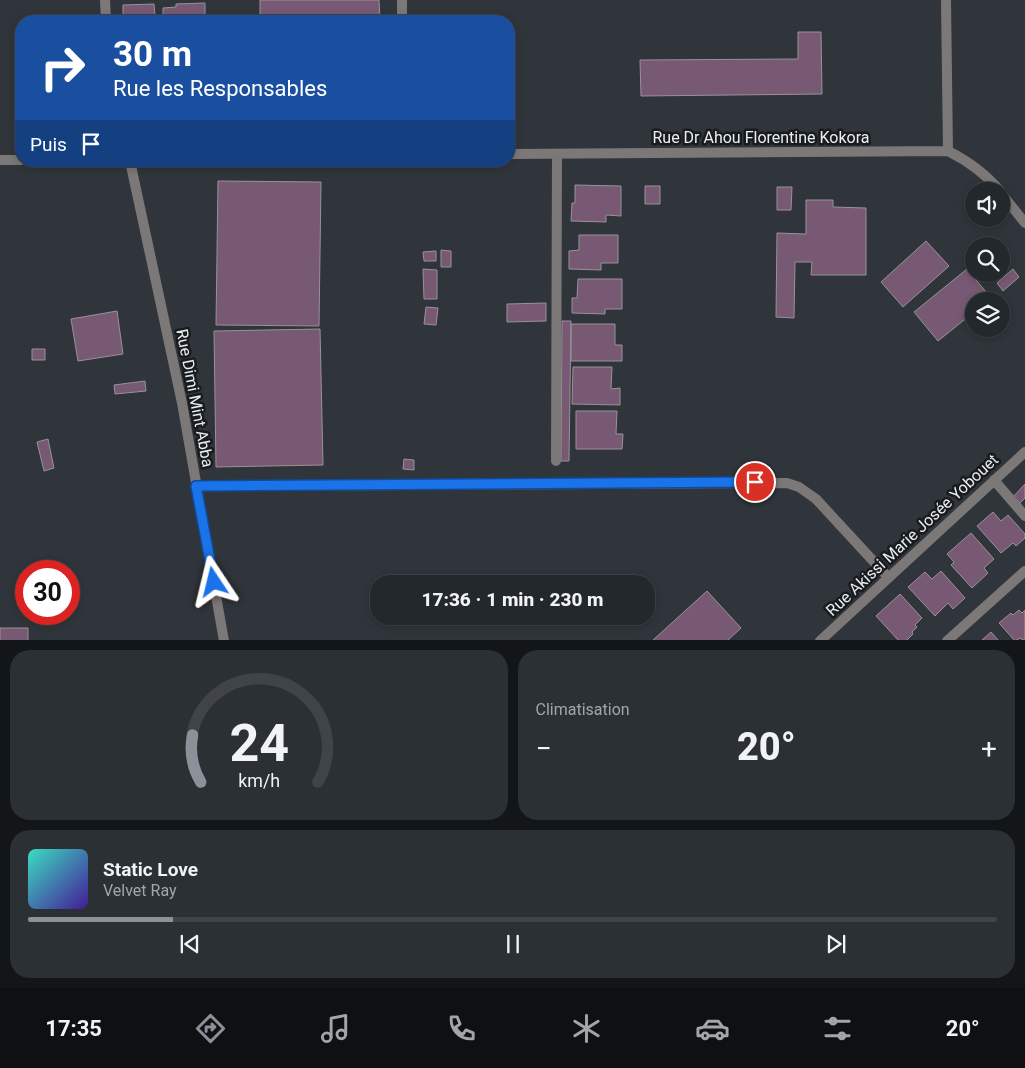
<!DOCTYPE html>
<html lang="fr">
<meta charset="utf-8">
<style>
:root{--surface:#23282c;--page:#2b3034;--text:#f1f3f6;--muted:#a3a6a9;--line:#404448;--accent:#8c9099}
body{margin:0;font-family:Roboto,sans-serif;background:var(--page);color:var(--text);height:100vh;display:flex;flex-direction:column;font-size:19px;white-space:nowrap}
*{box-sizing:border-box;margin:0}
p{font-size:16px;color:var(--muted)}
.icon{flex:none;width:28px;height:28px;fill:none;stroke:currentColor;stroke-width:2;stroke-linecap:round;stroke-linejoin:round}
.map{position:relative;height:640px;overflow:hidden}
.side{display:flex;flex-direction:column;gap:10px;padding:10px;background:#131618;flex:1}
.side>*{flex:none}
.hud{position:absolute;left:15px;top:15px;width:500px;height:152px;border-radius:20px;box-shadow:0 2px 8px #0003,0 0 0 1px var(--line);background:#1a4fa0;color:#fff;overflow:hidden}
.buttons{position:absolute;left:965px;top:182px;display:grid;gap:10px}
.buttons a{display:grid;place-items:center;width:45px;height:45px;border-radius:50%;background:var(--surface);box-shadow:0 2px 8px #0003,0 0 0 1px var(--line);font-size:25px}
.speed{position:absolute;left:15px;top:560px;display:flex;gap:10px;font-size:25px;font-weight:700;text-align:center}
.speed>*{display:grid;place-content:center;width:65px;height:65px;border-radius:50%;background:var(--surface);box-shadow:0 2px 8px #0003,0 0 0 1px var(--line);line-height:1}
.speed .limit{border:8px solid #d22;background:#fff;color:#111}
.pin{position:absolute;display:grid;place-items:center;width:42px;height:42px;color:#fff;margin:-21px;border:2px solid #fff;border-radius:50%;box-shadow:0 1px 5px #0007}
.me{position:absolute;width:55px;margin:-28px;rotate:350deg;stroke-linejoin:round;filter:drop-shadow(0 0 4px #0008)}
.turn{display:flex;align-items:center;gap:18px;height:105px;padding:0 15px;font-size:22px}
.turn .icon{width:65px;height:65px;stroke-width:2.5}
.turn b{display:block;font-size:35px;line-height:42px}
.then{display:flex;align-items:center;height:48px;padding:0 15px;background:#0003;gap:10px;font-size:19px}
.big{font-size:38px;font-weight:800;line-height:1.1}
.side .tile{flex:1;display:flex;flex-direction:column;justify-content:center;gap:8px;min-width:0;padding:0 18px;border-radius:20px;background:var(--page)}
.side .dial{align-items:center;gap:0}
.dial svg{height:130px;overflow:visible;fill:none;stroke:var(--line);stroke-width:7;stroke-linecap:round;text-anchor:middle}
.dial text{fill:var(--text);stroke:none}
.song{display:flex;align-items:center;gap:15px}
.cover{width:60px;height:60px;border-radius:8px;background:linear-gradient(135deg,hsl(170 70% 55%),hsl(260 70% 35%))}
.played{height:5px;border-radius:2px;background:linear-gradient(90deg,var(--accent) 15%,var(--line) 15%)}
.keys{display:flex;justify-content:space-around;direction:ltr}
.heat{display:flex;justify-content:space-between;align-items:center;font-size:28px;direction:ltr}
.side .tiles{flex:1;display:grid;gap:10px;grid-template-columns:1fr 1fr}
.tile:last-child{grid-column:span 2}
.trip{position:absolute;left:370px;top:575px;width:285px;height:50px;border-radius:20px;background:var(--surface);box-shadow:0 2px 8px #0003,0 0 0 1px var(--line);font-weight:800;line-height:50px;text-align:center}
.dock{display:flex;height:80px;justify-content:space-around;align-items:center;background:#0e1012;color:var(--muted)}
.dock .icon{width:35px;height:35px}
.dock .active{color:var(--accent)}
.dock b{font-size:22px;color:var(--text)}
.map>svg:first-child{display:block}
.building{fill:#785973;stroke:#999297}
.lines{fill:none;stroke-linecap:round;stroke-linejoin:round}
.street{stroke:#7c7877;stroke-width:10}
.route-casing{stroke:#114b97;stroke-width:12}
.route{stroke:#1a73e8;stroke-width:9}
.labels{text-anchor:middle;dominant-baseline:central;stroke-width:5;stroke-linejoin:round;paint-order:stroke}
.street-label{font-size:16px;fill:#eaeef1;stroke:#191c1e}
</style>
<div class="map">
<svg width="1025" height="641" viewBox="0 0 1025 641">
<rect width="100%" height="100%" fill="#2f353a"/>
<path class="building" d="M260,0H379L380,21H260Z
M205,3V21H123V5L154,4L155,15H163V8L176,7V4Z
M798,32H821L822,94L641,96L640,60L798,59Z
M218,181L321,182L319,326L216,325Z
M575,185L621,186V216L606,215V222L571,221L572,203H575Z
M645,186H660V204H645Z
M777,187H792L791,210H777Z
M806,200H833V207L866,208V275H811L812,262H795L794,318L776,317L777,233L806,234Z
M579,235H618V263H601V270L569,269V251L579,250Z
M926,241L949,266L903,307L881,282Z
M441,250L451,251V267H441Z
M436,251V261H424L423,252Z
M423,269L437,270V299H424Z
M967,269L991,298L986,301H974V312L938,341L914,312Z
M1013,269L1019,277L1003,291L997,283Z
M578,279H622V309H605V314L572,313V298H577Z
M546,303V321L507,322V304Z
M426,307L438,308L436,325L424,324Z
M117,311L123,354L78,361L71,319Z
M562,321H571L569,461H561Z
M571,324H615V345H622V361H571Z
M320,329L323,465L216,467L214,331Z
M32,349H45V360H32Z
M573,367H612L611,389L620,388V405L572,404Z
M145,381L146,391L115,394L114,385Z
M576,411H617L616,434H623L622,449H576Z
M48,439L54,468L44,471L37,442Z
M404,459L414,460V470L403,469Z
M1025,484V498L1020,503L1013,497Z
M993,512L1001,521L1008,515L1025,534V538L1016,546L1013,543L1001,553L977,526Z
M971,533L994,559L984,568L988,573L972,588L951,565L954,562L947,554Z
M941,571L965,598L953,609L948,603L935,616L908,587L925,572L932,579Z
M707,591L741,628L727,641H652Z
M900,594L922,618L915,625L917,627L912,632L913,634L906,641H899L876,616Z
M1019,610L1022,613L1025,610V641L1020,638L1015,641L999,623L1011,613L1013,615Z
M0,628H28V641H0Z
M991,632L999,641H982V640Z"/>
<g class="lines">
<path class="street" d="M105,0L106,21
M402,0V21
M946,0L948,151
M509,154L948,151C968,161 985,173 1000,191
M0,160H21
M130,161L182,403L224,641
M1001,193L1025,223
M556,461L557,154
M994,480L1025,516
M196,486L787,483L799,487L816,499L888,577
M820,641L1025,452
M947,641L1025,571"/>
</g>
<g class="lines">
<defs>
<path id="route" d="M214,582L196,486L755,482"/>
</defs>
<use href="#route" class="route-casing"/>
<use href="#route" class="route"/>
</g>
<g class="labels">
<g class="street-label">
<text x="761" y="137">Rue Dr Ahou Florentine Kokora</text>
<text transform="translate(195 398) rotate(79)">Rue Dimi Mint Abba</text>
<text transform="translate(912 535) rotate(-43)">Rue Akissi Marie Josée Yobouet</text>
</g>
</g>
</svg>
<div class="buttons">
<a><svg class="icon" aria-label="sound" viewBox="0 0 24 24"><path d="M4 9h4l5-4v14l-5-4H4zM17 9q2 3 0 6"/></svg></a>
<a><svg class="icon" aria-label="search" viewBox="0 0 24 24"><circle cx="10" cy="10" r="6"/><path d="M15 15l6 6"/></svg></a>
<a><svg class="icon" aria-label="layers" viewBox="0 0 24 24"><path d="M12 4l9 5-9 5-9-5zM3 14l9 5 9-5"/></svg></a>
</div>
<div class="speed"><div class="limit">30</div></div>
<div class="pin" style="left:755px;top:482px;background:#d93025"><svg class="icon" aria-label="arrive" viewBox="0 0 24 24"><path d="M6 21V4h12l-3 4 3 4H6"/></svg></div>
<svg class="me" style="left:214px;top:582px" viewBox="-20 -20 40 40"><path d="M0-17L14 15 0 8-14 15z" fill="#1a73e8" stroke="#fff" stroke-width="4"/></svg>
<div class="trip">17:36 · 1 min · 230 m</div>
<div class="hud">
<div class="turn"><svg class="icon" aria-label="right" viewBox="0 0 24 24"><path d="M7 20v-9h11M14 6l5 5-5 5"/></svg><div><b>30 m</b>Rue les Responsables</div></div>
<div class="then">Puis<svg class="icon" aria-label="arrive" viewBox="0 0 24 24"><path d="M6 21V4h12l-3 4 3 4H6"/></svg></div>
</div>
</div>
<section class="side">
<div class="tiles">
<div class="tile dial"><svg viewBox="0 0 100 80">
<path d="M14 69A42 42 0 1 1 86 69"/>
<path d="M14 69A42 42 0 0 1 9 40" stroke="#8c9099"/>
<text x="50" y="56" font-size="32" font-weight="700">24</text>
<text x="50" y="72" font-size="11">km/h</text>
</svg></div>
<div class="tile"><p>Climatisation</p>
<div class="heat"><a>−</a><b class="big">20°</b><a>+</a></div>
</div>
<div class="tile">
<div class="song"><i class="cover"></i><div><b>Static Love</b><p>Velvet Ray</p></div></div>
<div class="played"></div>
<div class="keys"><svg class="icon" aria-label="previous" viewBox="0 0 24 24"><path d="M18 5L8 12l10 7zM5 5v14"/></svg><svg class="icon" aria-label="pause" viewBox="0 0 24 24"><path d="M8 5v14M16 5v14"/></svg><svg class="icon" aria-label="next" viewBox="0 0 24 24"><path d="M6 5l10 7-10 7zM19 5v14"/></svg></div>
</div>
</div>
</section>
<nav class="dock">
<b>17:35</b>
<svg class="icon active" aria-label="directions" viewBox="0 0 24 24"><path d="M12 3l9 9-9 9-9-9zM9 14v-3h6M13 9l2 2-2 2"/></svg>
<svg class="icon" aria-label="music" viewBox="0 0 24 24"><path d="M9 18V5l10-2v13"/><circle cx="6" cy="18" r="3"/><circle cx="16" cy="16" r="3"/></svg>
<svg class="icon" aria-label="phone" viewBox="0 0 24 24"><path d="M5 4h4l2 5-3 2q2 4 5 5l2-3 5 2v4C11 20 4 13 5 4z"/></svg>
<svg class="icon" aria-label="climate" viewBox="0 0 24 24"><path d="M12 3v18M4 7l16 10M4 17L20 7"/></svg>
<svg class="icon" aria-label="car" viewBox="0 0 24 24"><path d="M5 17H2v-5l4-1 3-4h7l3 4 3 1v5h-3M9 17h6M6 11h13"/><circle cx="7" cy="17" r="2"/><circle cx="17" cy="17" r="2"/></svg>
<svg class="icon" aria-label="filters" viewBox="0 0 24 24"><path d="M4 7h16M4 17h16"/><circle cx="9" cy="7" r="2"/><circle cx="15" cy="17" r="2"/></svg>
<b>20°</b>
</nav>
